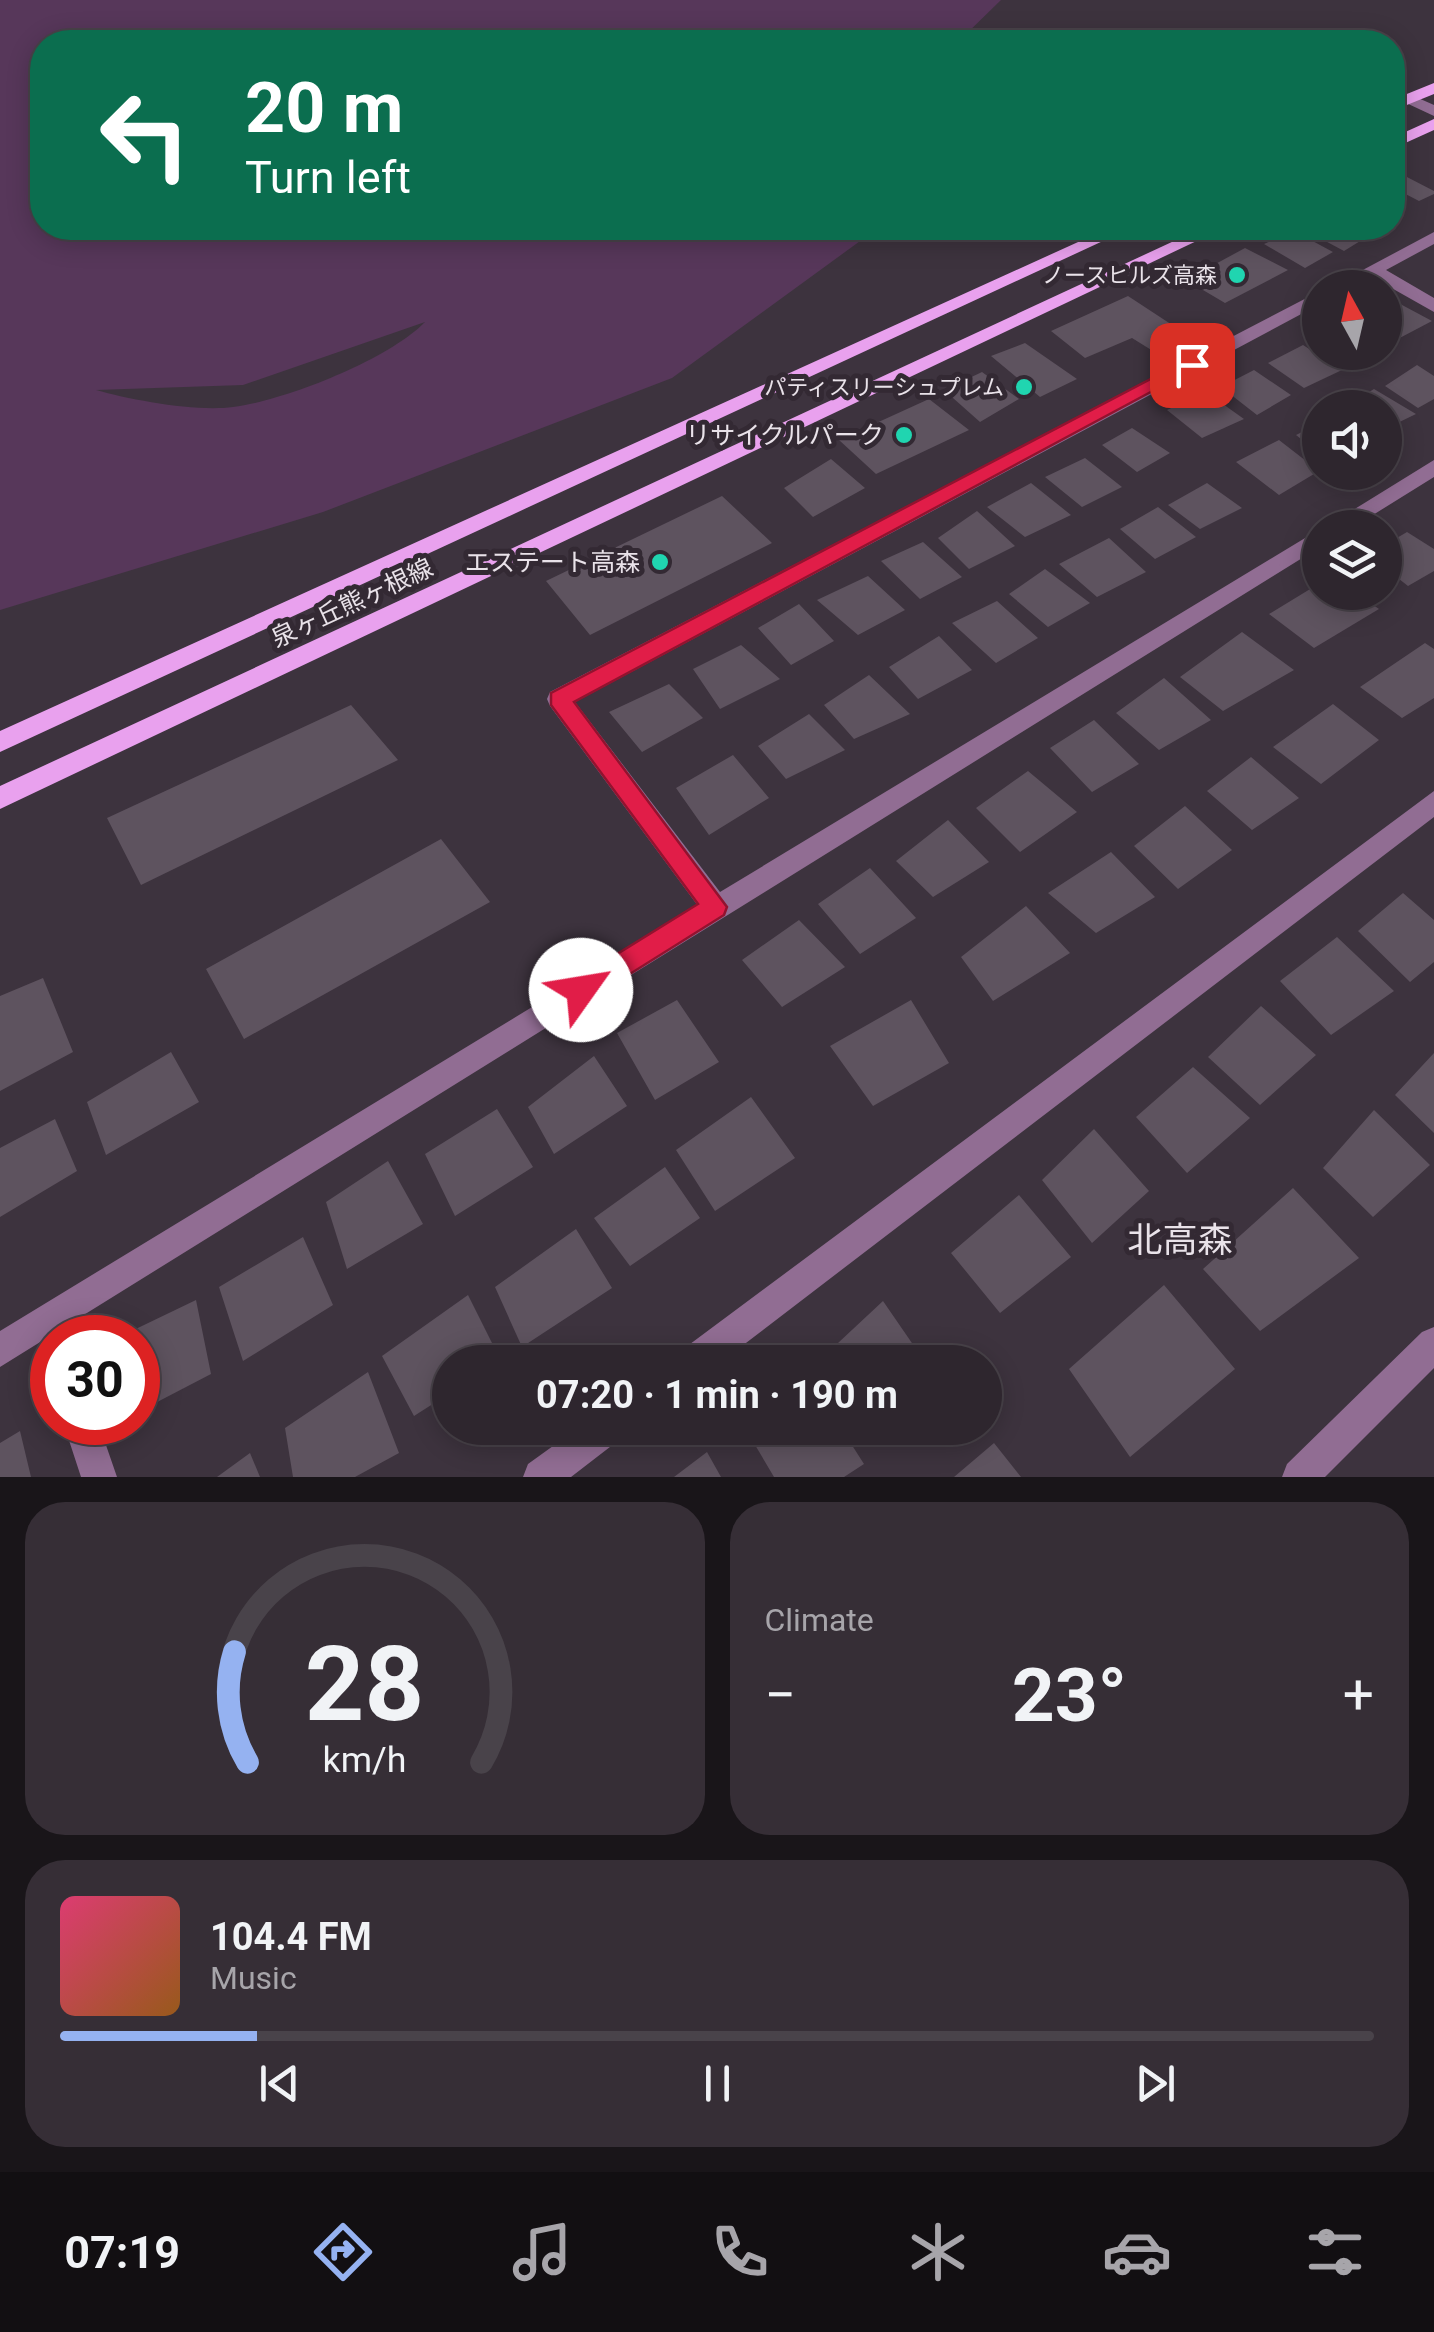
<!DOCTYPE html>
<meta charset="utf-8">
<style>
:root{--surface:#2e262e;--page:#362e36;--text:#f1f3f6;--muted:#a7a5aa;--line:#49434a;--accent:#95b2f1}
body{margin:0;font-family:Roboto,"Noto Sans JP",sans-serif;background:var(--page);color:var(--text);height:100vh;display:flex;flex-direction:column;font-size:38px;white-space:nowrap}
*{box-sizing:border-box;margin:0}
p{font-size:32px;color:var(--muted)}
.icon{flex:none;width:55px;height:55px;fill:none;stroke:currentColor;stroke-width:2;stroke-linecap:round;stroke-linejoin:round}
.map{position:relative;height:1477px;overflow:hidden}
.drawer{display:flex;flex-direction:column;gap:25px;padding:25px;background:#191519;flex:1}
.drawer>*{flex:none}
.guide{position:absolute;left:30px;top:30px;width:1375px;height:210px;border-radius:40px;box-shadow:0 5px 25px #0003,0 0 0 2px var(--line);background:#0b6e4f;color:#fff;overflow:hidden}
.needle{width:65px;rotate:352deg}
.fabs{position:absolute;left:1302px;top:270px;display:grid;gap:20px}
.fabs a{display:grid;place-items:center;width:100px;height:100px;border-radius:50%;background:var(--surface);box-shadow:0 5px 25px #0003,0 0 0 2px var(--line);font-size:50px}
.speed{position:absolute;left:30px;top:1315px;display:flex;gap:20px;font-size:50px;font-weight:700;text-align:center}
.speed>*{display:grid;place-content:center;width:130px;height:130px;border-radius:50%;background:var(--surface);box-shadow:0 5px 25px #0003,0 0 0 2px var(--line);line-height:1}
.speed .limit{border:15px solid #d22;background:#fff;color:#111}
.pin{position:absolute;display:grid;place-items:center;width:85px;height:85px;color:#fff;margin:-42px;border-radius:20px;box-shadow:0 5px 15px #0006}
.me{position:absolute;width:110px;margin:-55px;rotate:58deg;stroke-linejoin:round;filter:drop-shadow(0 0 8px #0008)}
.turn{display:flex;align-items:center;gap:35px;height:210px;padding:0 50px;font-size:45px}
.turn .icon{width:130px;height:130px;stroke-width:2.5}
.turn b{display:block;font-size:70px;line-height:85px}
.big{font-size:75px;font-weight:700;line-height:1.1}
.drawer .tile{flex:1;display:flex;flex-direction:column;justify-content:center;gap:15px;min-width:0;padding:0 35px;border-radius:40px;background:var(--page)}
.drawer .dial{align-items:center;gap:0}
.dial svg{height:260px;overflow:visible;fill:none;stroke:var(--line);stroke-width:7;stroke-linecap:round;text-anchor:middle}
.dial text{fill:var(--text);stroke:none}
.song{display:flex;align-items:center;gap:30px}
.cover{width:120px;height:120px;border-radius:15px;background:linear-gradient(135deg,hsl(340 70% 55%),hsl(30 70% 35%))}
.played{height:10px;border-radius:5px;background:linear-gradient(90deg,var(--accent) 15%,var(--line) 15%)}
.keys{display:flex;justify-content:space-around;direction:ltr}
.heat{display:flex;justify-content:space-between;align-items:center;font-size:55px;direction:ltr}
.drawer .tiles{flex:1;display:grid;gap:25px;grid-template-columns:1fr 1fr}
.tile:last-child{grid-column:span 2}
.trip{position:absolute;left:432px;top:1345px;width:570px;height:100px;border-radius:50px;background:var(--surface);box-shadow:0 5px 25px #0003,0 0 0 2px var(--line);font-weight:700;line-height:100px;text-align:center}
.tabs{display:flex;height:160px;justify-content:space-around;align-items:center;background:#120f12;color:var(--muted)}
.tabs .icon{width:70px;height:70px}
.tabs .current{color:var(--accent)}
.tabs b{font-size:45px;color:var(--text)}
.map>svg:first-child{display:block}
.green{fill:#57375a;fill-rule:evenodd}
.building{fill:#5e535f}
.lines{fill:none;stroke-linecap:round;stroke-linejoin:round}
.minor{fill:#916d93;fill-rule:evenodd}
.major{fill:#e9a1ee;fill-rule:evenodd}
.route{fill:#e11d48;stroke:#92132f;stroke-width:2.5}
.poi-dot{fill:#20d5b0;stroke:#332933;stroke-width:4}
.labels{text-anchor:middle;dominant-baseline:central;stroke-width:10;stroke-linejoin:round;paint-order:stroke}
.far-poi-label{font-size:22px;fill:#e9e2e9;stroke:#332933;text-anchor:end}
.poi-label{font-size:25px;fill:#e9e2e9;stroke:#332933;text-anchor:end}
.street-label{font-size:25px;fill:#e9e2e9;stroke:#332933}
.near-quarter-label{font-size:35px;fill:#e9e2e9;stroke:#332933}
</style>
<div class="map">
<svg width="1434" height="1477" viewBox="0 0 1434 1477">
<rect width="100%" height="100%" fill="#3d333e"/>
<path class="green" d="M0,0H1001L958,42H42V228H878L672,378L323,512L0,610ZM425,322C389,359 287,400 233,407C196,412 131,400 96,390L243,385Z"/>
<path class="building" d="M1405,176L1434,191V194L1419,201L1392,187V181Z
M1301,228H1356L1370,235L1344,251Z
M1294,231L1333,252L1305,268L1264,244Z
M1245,248L1288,270L1225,303L1186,280Z
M1128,296L1192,338L1161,356L1132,338L1085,358L1051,331Z
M1389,298L1432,321L1394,341L1385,335V300Z
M1025,343L1077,379L1040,397L991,356Z
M1303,345L1342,370L1304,388L1268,363Z
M1417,365L1434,376V399L1418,408L1385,386Z
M1254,370L1291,395L1257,415L1221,387Z
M982,372L1019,399L980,422L944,390Z
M1374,389L1416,414L1385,429V408H1343Z
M1206,392L1244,419L1202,438L1167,410Z
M929,399L969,430L876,474L839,440Z
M1320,423V454L1296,435Z
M1132,428L1170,453L1137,472L1102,445Z
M1279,440L1319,471L1279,495L1236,462Z
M1085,458L1122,487L1082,507L1045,477Z
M831,459L865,488L813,517L784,488Z
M1031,483L1071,515L1025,537L987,507Z
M1207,483L1242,508L1200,529L1168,505Z
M722,496L772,543L590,635L546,581Z
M1158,507L1196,537L1155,559L1120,529Z
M977,511L1015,546L969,569L938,538Z
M1407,532L1434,549V571L1408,586L1385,568V545Z
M1109,538L1146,572L1097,597L1059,564Z
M923,542L962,577L920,599L881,561Z
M1045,569L1090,603L1048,627L1009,594Z
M868,576L905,610L858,635L817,600Z
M1320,583V592H1354L1379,609L1314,648L1269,614Z
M997,601L1038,638L996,663L952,623Z
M799,604L834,641L791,665L758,628Z
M1242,632L1294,670L1223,711L1180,677Z
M939,636L972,670L918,699L889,667Z
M1425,643L1434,649V698L1402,718L1360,687Z
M741,645L780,679L720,709L693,669Z
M869,675L910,714L854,739L824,705Z
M1164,678L1211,720L1159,750L1116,713Z
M669,684L703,718L642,752L609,712Z
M1333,704L1379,740L1321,784L1273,747Z
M351,705L398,760L141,885L107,818Z
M809,714L845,750L786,779L758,746Z
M1094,720L1139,764L1092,792L1050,748Z
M733,755L769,798L709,835L676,788Z
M1251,757L1299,798L1252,830L1207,791Z
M1028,771L1077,812L1020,852L976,808Z
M1185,806L1232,850L1178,889L1134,846Z
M948,820L989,862L933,897L896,861Z
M441,839L490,902L244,1039L206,969Z
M1111,852L1155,897L1096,933L1048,893Z
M870,868L916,918L860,954L818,904Z
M1403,893L1434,920V962L1410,982L1358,931Z
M1026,906L1070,953L993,1001L961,957Z
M799,920L845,967L782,1007L742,960Z
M1337,937L1394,991L1331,1035L1280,981Z
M43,978L73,1052L0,1091V996Z
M677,1000L719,1062L655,1100L617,1033Z
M911,1000L949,1063L873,1106L830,1046Z
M1261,1006L1316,1055L1260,1105L1208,1057Z
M171,1052L199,1102L106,1155L87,1102Z
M1434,1053V1133L1395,1095Z
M594,1056L627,1106L554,1154L528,1107Z
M1193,1067L1250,1118L1187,1173L1136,1117Z
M751,1097L795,1158L715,1211L676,1150Z
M497,1109L533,1167L455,1216L425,1154Z
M1374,1110L1430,1165L1373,1217L1323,1168Z
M55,1119L77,1171L0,1217V1148Z
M1094,1129L1149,1191L1092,1243L1042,1180Z
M388,1161L423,1224L347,1269L326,1202Z
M665,1167L700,1218L630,1266L594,1218Z
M1293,1188L1359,1258L1260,1331L1203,1269Z
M1019,1195L1071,1257L1000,1313L951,1253Z
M576,1229L612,1288L522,1347L495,1287Z
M303,1237L333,1305L243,1361L219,1287Z
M1164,1285L1235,1369L1130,1457L1069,1369Z
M468,1295L501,1361L450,1362V1393L414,1416L382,1356Z
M196,1300L211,1374L138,1412V1338H117Z
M883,1301L925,1362H826L823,1357Z
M368,1372L399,1453L355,1477H293L285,1428Z
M745,1428H841L864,1464L844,1477H774Z
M20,1431L31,1477H0V1443Z
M994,1443L1021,1477H954Z
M707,1452L721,1477H674Z
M250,1453L260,1477H217Z"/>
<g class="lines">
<path class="minor" d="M1409,94L1434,105V116L1404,102V96Z
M1434,232V244L1386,270L1434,298V312L1372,277L1353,288H1329Z
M1320,291V304L575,702L720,892L1320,529V547L0,1367V1331L698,906L550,706L547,699L550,692Z
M1434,460V477L1352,528H1324Z
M1434,791V817L721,1362H677L682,1350Z
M1434,1327V1368L1325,1477H1282L1287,1464L1422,1332Z
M63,1422H98L117,1477H81Z
M578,1428H625L619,1440L571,1477H523L528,1464Z"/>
<path class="major" d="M1434,83V94L1392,111V100Z
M1434,119V130L1392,149V138Z
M1109,228H1131L0,752V731Z
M1202,228H1224L0,809V786Z"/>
</g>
<path class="route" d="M1185,361L1201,365L574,702L727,907L724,915L590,999L581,1003L572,999L568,990L572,982L698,904L551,705V693Z"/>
<g class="poi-dot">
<circle cx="1237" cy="275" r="10"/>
<circle cx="1024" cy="387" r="10"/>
<circle cx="904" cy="435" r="10"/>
<circle cx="660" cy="562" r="10"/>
</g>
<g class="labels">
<g class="far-poi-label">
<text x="1217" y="275">ノースヒルズ高森</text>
<text x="1004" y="387">パティスリーシュプレム</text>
</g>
<g class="poi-label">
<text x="884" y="435">リサイクルパーク</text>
<text x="640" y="562">エステート高森</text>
</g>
<g class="street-label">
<text transform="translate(352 603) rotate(-25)">泉ヶ丘熊ヶ根線</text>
</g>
<g class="near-quarter-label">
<text x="1180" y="1240">北高森</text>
</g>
</g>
</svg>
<div class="fabs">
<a><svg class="needle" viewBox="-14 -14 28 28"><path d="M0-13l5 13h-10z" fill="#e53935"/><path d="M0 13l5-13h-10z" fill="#a7a5aa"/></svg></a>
<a><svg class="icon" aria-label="sound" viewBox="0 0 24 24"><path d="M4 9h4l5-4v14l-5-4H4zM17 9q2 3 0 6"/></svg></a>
<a><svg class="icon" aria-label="layers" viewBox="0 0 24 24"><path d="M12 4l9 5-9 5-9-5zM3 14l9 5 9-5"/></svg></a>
</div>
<div class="speed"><div class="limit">30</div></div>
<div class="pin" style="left:1192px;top:365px;background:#d93025"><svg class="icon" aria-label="arrive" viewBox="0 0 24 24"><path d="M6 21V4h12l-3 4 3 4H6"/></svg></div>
<svg class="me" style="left:581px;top:990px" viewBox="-20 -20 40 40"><circle r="19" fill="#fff"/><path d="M0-13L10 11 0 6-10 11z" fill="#e11d48"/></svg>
<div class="trip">07:20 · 1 min · 190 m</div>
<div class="guide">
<div class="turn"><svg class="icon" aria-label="left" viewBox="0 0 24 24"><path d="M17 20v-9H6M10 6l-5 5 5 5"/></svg><div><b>20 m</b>Turn left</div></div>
</div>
</div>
<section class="drawer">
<div class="tiles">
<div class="tile dial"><svg viewBox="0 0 100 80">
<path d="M14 69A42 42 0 1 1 86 69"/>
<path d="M14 69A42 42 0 0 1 10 35" stroke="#95b2f1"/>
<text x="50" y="56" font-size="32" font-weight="700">28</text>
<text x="50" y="72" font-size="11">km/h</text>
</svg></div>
<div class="tile"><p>Climate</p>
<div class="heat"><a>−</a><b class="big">23°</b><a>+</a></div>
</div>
<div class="tile">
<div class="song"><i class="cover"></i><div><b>104.4 FM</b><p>Music</p></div></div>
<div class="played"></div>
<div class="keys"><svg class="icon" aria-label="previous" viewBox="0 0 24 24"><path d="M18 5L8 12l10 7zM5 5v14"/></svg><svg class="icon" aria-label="pause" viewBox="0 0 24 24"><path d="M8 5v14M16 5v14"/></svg><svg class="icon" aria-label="next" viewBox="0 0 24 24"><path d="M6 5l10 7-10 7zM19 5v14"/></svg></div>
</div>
</div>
</section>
<nav class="tabs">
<b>07:19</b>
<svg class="icon current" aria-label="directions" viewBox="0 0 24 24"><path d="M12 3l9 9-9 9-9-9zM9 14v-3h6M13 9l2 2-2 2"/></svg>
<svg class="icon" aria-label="music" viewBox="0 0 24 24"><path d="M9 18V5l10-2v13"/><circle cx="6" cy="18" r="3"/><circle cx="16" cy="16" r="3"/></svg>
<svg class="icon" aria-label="phone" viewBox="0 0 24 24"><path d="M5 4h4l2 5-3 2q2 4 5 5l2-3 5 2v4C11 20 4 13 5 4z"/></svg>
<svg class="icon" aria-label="climate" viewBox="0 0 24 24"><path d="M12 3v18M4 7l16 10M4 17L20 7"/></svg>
<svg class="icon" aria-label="car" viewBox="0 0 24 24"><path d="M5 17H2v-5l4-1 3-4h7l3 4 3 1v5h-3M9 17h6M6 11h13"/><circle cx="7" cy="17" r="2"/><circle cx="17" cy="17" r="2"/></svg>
<svg class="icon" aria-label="filters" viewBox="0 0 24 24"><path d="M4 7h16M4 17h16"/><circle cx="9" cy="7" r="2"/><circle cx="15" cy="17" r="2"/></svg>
</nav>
